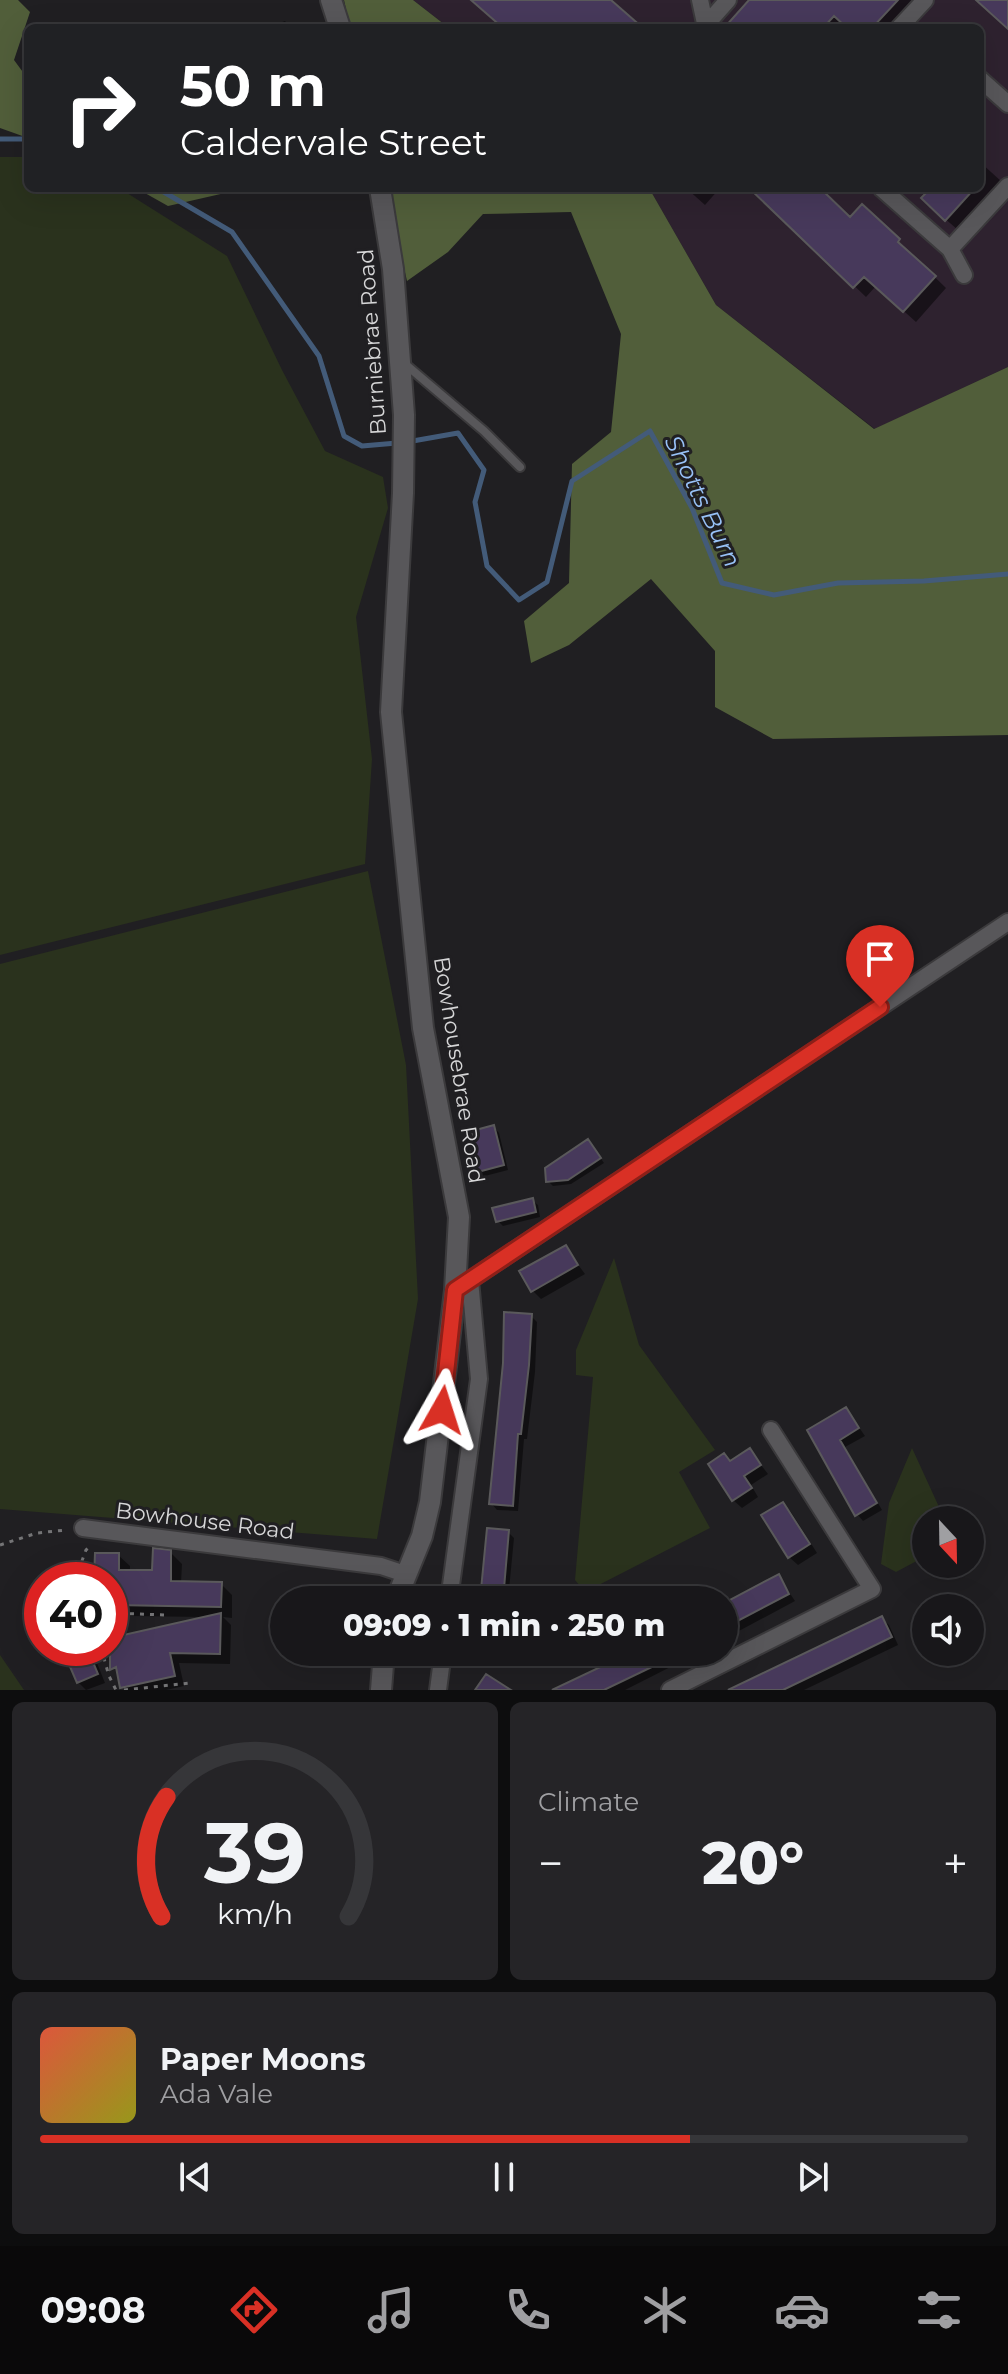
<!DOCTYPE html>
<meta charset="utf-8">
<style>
:root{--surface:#18171a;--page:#252427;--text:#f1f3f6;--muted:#9f9fa2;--line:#363639;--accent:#d93025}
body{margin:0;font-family:Montserrat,sans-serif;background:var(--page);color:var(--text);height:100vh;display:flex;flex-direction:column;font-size:30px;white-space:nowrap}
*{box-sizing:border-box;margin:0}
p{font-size:26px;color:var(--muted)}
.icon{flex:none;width:44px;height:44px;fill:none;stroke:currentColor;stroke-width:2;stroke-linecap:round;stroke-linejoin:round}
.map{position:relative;height:1690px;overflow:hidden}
.panel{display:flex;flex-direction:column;gap:12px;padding:12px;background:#0d0d0e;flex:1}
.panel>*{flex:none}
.top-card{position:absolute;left:24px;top:24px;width:960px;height:168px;border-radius:12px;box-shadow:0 8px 32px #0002,0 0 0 2px var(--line);background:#202124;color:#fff;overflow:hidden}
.needle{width:52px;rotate:158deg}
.fabs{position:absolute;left:912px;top:1506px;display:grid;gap:16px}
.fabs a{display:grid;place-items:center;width:72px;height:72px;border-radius:50%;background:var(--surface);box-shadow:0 8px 32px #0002,0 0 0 2px var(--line);font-size:40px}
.speed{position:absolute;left:24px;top:1562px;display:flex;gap:16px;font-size:40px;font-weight:700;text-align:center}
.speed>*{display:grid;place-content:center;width:104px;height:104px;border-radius:50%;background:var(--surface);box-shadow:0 8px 32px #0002,0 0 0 2px var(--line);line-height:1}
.speed .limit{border:12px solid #d22;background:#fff;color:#111}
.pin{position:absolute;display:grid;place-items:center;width:68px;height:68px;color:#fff;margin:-82px -34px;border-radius:50% 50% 50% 0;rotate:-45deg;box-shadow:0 0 8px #0007}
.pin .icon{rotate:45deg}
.me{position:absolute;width:88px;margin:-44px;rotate:6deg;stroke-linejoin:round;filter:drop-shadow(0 0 6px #0008)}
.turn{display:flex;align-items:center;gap:28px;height:168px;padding:0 24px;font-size:36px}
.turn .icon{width:104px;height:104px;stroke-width:2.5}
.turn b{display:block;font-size:56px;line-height:68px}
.big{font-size:60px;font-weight:800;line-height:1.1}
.panel .widget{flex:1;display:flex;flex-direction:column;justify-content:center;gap:12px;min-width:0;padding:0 28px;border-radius:12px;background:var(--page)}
.panel .dial{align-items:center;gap:0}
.dial svg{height:208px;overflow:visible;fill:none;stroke:var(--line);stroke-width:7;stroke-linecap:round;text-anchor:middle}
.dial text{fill:var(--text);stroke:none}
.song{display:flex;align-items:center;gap:24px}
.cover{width:96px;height:96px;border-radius:12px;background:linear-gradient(135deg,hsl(10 70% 55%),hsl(60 70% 35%))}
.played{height:8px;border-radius:4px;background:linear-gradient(90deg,var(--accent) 70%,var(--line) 70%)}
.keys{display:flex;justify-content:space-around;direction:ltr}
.heat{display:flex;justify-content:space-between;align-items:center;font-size:44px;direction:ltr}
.panel .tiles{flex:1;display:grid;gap:12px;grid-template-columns:1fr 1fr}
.widget:last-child{grid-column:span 2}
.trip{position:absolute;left:270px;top:1586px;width:468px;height:80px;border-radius:40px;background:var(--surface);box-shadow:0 8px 32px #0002,0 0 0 2px var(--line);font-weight:800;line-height:80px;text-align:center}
.tabs{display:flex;height:128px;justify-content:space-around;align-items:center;background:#0a090a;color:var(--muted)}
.tabs .icon{width:56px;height:56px}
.tabs .on{color:var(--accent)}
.tabs b{font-size:36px;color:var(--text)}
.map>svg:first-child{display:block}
.industrial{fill:#2e222f}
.green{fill:#2a321d}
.forest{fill:#515e3a}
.shadow{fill:#0007}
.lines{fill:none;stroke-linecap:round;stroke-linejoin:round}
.stream{stroke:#435b79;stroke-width:5}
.building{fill:#47395b;stroke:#5a595b;stroke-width:2}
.service-casing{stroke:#3b3a3c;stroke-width:12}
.minor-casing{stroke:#3b3a3c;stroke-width:20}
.tertiary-casing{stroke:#3b3a3c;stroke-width:24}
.path{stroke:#747476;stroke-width:3;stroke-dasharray:4 6;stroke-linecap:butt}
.service{stroke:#58575a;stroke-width:8}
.minor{stroke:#58575a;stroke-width:16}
.tertiary{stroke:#58575a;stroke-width:20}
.route-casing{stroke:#8d1f18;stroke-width:20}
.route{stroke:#d93025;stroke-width:14}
.labels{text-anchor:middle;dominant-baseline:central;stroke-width:6;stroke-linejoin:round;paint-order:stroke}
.street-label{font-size:22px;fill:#d6d6d7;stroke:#201f22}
.water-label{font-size:24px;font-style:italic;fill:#98c2f7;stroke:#201f22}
</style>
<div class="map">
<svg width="1008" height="1690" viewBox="0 0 1008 1690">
<rect width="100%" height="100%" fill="#201f22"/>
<path class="industrial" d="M413,0H1008V367L875,429L716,305L649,188H980V28H449Z"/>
<path class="green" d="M0,157H28V188H119L227,256L282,370L325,451L383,477L388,508L356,617L372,759L365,864L0,955Z
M368,871L406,1065L418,1299L377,1539L0,1509V964Z
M614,1258L639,1345L715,1450L679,1472L710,1528L585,1592L575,1580L593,1377L576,1375V1350Z
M912,1448L945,1520H926V1556L896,1572L881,1564L889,1503Z
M0,1655L24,1690H0Z"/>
<path class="forest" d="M0,0H18L30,12L14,60L28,79V138L0,128Z
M344,0H413L449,28H350Z
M136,188H247L168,206Z
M386,188H649L716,305L874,429L1008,367V735L773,739L715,707V651L651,579L569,645L531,663L524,621L569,583L572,464L611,432L621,334L571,212L483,214L448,252L407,281Z"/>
<path class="shadow" d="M752,0H915L894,28H726Z
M285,21L291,28H266Z
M315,23L320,28H300Z
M980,162L1002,182L958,230L935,210L934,188H980Z
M686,188H720L705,205Z
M752,188H817L850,220L862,206L946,288L916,322L876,286L866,297Z
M494,1127L499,1133L508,1170L481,1177L476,1172L480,1151Z
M592,1146L604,1163L571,1184L553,1186L548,1181Z
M532,1200L538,1205L540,1217L503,1226L498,1221Z
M565,1247L585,1274L541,1299L533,1291L522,1272Z
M531,1316L537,1322L535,1372L527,1439H524L518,1511L497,1510L491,1503Z
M846,1409L865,1436L845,1447L882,1510L863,1521L857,1514L810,1431Z
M750,1451L768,1474L751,1485L758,1497L742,1508L733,1500L731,1463Z
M783,1504L791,1512L817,1553L798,1565L789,1557Z
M508,1532L514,1538L508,1600H481Z
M170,1552L182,1564L181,1583L221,1584L232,1595V1618L223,1617L231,1625L230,1664L179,1663L184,1686L166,1690H125L122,1687L204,1617L129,1616L117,1601H110V1580H96L118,1555L130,1566V1572H154Z
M779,1577L795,1601L724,1639V1605Z
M881,1618L889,1625L898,1645L804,1690H734Z
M65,1648H91L105,1683L86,1690L78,1682Z
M636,1652H700L625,1690H557Z"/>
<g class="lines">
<path class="stream" d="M0,139H28
M157,188L232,232L319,356L344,436L362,446L397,443
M407,442L458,433L484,470L475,502L487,566L519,600L547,582L572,481L650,431L692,508L722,583L774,595L838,583L924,581L1008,574"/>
</g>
<path class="building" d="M471,0H611L643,28H503Z
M749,0H898L872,28H847L834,16L823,28H724Z
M976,0H1008V29Z
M749,188H820L850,217L862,204L900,239L898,242L936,276L903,312L864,277L853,288Z
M931,188H975L945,221L921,198Z
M494,1125L504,1165L474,1173L469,1152L477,1150L472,1131Z
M588,1139L601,1158L568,1180L546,1182L545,1168Z
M533,1198L536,1212L496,1222L492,1208Z
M566,1245L578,1265L531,1292L519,1271Z
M504,1312L532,1314L529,1365L521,1434H518L513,1506L489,1504L503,1363Z
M846,1407L859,1428L840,1440L877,1503L855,1516L807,1430Z
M750,1448L761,1465L744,1476L752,1488L732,1501L708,1464L724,1453L730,1461Z
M783,1502L810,1544L788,1558L761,1515Z
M487,1528L509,1530L503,1600H480Z
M153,1548L171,1550V1581L222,1582L221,1607L115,1605L116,1591H110V1580H94L95,1553H119V1570H152Z
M779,1574L789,1594L724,1628V1603Z
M221,1613L220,1654L170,1653L175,1676L120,1688L116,1667L110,1670V1638Z
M882,1616L892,1637L843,1661L783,1690H728Z
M62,1648H87L98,1674L77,1683Z
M632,1652H683L604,1690H552Z
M486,1674L511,1690H475Z"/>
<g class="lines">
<defs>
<path id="service" d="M405,364L484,431L520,467"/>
<path id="minor" d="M700,0L706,28
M705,26L728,0
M899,28L925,0
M980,79L1008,104
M881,188L950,249L964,275
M950,249L1008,186
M455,1290L1008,922
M83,1528L381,1566L405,1574
M449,1600L479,1379L470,1280
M438,1690L443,1652
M670,1690L872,1589L771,1430"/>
<path id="tertiary" d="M331,0L340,28
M380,188L393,269L404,415L403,493L391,712L423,1028L459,1217L455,1290L430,1502L422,1536L396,1600
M381,1690L384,1652"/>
</defs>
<use href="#service" class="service-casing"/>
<use href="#minor" class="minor-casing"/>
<use href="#tertiary" class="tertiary-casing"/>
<path class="path" d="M0,1545L37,1533L66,1530
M79,1580L77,1574L86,1550L92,1545
M110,1613L166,1615
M101,1648L109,1676L116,1690
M124,1690L190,1683"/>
<use href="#service" class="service"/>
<use href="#minor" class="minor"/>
<use href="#tertiary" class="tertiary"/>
</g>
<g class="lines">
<defs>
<path id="route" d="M442,1410L455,1290L880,1007"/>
</defs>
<use href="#route" class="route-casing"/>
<use href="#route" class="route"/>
</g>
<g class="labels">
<g class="street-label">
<text transform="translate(372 342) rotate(-94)">Burniebrae Road</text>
<text transform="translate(459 1070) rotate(81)">Bowhousebrae Road</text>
<text transform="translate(205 1521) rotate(7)">Bowhouse Road</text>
</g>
<g class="water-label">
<text transform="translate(703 501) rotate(64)">Shotts Burn</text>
</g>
</g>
</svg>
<div class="fabs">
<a><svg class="needle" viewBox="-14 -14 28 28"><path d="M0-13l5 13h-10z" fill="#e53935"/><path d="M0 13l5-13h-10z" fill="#9f9fa2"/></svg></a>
<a><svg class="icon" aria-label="sound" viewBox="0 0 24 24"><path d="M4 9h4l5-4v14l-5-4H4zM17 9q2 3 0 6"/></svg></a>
</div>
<div class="speed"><div class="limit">40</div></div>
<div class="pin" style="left:880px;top:1007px;background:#d93025"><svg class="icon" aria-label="arrive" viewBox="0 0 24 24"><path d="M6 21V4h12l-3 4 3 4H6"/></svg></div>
<svg class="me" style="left:442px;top:1410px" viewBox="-20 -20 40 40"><path d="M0-17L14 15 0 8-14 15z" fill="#d93025" stroke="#fff" stroke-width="4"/></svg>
<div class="trip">09:09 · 1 min · 250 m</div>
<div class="top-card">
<div class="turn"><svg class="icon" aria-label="right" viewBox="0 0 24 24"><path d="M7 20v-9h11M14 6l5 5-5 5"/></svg><div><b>50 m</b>Caldervale Street</div></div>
</div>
</div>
<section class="panel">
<div class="tiles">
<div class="widget dial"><svg viewBox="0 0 100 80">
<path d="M14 69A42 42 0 1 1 86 69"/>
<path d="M14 69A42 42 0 0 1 16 23" stroke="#d93025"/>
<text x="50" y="56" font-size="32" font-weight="700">39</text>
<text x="50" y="72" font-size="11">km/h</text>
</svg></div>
<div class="widget"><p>Climate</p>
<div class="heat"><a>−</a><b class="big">20°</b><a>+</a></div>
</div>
<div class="widget">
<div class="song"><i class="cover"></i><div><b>Paper Moons</b><p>Ada Vale</p></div></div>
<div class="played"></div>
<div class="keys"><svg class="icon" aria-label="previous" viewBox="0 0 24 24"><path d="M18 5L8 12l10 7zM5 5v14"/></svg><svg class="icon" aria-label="pause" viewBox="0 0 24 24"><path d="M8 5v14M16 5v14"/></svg><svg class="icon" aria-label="next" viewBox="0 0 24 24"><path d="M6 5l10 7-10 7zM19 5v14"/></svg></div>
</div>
</div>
</section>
<nav class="tabs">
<b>09:08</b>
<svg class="icon on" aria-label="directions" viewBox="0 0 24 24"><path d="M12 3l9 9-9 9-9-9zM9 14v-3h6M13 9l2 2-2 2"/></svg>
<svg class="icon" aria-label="music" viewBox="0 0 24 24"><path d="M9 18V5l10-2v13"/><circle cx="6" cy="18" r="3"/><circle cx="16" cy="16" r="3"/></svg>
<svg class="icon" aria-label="phone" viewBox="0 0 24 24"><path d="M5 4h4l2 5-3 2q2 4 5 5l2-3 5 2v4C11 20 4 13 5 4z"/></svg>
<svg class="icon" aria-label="climate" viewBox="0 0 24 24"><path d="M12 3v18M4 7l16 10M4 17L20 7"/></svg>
<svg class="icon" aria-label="car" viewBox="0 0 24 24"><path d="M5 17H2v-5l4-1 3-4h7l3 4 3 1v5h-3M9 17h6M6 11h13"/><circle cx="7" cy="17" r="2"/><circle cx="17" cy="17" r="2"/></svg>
<svg class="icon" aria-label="filters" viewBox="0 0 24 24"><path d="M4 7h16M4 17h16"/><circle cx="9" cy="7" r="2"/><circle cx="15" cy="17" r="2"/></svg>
</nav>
